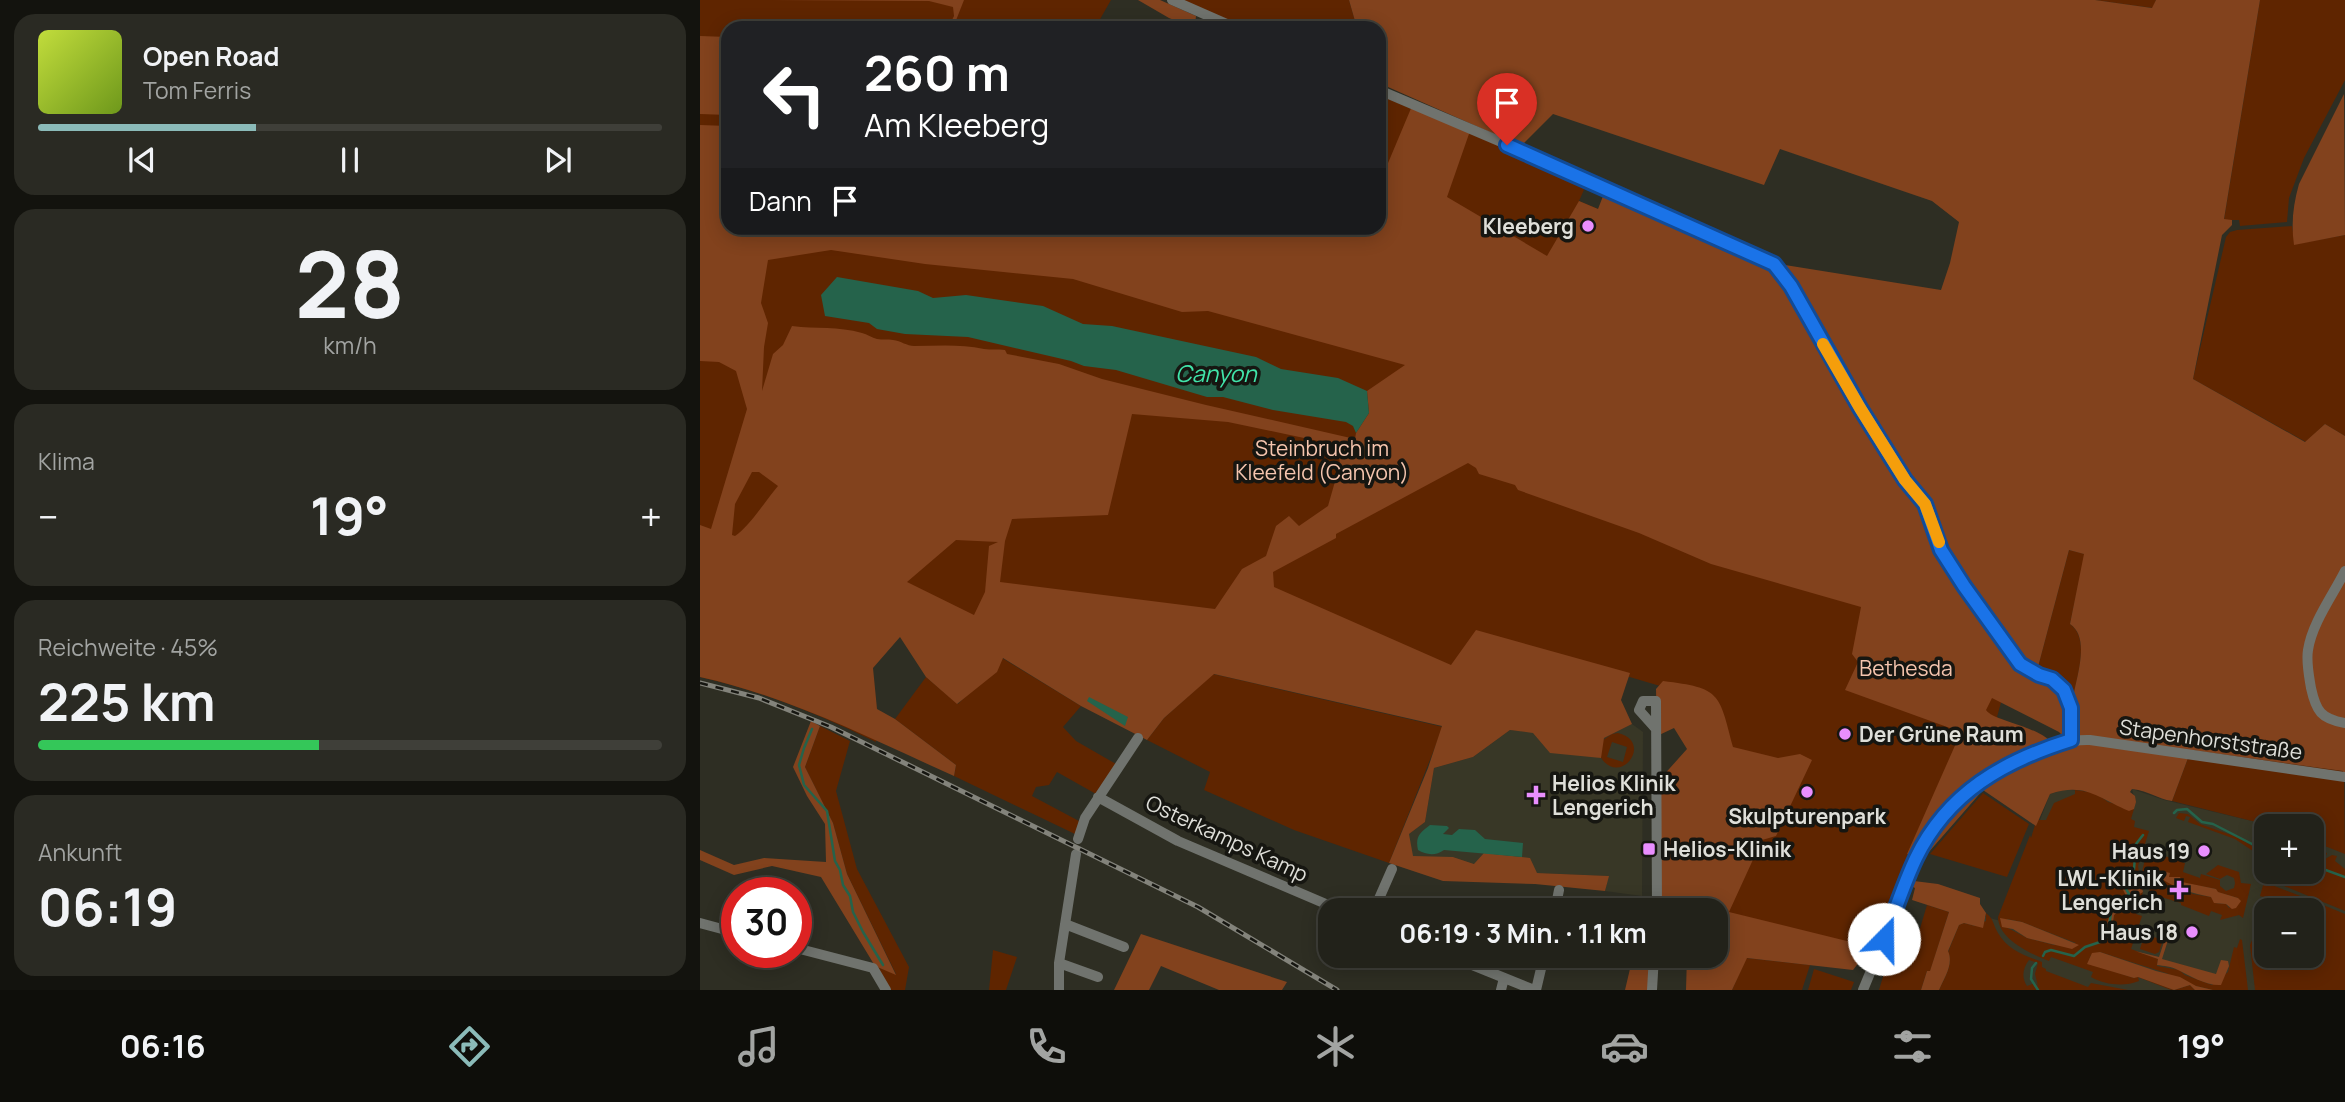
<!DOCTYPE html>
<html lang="de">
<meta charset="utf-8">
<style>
:root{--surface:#22221a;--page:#2a2a23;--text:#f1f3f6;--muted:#a2a4a2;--line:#3f3f39;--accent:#8bbbb9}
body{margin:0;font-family:Manrope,sans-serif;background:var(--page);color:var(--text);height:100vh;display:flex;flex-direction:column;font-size:26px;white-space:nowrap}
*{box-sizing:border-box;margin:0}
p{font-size:23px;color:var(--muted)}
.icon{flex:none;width:38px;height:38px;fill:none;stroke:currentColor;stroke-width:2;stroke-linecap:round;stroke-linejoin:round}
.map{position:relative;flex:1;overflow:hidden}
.drawer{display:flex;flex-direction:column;gap:14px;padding:14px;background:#13130e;width:700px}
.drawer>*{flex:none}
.guide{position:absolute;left:21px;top:21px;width:665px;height:214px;border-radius:21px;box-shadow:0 4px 18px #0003,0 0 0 2px var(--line);background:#202124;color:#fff;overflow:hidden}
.controls{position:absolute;left:1554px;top:814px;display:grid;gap:14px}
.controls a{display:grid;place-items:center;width:70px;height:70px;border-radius:14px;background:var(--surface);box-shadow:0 4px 18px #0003,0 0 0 2px var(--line);font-size:35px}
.speed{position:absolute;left:21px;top:877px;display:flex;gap:14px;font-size:35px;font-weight:700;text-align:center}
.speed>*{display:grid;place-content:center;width:91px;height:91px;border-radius:50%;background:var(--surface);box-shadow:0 4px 18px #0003,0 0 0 2px var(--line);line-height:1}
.speed .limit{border:10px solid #d22;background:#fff;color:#111}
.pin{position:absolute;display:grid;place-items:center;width:60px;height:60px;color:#fff;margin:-72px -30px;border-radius:50% 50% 50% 0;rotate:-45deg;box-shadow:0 0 7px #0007}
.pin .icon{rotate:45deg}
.me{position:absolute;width:77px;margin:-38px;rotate:22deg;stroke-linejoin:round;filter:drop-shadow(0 0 5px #0008)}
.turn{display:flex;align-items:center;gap:24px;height:147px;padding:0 28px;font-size:32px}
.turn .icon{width:91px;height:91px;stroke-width:2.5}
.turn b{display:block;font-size:49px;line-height:60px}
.then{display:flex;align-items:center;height:66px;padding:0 28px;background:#0003;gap:14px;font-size:26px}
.big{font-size:52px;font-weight:700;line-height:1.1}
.drawer .tile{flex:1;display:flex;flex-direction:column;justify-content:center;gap:10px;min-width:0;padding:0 24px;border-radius:21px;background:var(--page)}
.drawer .dial{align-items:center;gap:0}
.dial b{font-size:91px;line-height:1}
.song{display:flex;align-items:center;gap:21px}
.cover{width:84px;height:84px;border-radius:10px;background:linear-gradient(135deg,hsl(70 70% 55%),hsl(80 70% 35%))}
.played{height:7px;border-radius:4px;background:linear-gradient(90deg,var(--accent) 35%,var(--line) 35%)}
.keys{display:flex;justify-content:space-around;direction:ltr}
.heat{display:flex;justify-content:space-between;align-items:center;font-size:38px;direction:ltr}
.charge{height:10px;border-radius:5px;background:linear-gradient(90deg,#34c759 45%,var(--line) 0)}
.trip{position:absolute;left:618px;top:898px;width:410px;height:70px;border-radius:21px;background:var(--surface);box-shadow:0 4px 18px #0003,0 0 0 2px var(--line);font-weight:700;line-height:70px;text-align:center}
.tabs{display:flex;height:112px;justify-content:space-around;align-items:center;background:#0e0e0a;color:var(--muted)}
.tabs .icon{width:49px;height:49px}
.tabs .current{color:var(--accent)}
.tabs b{font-size:32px;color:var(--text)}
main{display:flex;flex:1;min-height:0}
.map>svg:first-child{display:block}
.built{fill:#383726;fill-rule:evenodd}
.green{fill:#5f2500;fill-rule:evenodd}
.forest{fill:#82421d;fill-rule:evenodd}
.water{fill:#25634b}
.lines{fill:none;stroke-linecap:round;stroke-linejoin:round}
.stream{stroke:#25634b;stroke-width:2.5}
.minor{stroke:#70736e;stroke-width:10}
.rail-casing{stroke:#83837b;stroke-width:5}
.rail{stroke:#161611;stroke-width:2.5;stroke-dasharray:8;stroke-linecap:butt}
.route-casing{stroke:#114b97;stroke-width:18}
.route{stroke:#1a73e8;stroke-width:12}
.slow{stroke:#f59e0b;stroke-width:12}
.poi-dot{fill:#e98efe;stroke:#161611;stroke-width:2.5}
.labels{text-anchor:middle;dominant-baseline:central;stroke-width:7;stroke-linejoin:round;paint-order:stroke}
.poi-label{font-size:21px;font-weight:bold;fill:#dfdfd9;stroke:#161611;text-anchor:end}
.park-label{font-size:21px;fill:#f5c5ae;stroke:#161611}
.street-label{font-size:21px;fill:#dfdfd9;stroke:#161611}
.water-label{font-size:23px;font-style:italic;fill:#41e4aa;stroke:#161611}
</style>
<main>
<section class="drawer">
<div class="tile">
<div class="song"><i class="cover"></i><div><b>Open Road</b><p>Tom Ferris</p></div></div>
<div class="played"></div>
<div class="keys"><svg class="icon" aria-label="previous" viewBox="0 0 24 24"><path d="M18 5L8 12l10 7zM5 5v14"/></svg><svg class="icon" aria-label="pause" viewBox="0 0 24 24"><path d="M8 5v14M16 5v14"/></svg><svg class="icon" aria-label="next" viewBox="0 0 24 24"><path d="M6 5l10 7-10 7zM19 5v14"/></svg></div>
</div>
<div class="tile dial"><b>28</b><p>km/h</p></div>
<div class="tile"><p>Klima</p>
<div class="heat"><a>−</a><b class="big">19°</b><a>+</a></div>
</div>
<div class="tile"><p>Reichweite · 45%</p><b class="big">225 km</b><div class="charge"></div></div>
<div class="tile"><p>Ankunft</p><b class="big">06:19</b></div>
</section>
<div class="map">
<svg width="1645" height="990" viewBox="0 0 1645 990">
<rect width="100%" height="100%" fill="#2e2e23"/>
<path class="built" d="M932,724L943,732L942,896L905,891L908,876L836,873L774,864L753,857H712L709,834L725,822L734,768L773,757L810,730L833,732L900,758L904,738Z
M1366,789L1435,801L1432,789L1464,800L1573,826H1566V872H1612V839L1645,851V990H1228L1252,908L1301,921L1350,794ZM1566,910H1612V956H1566Z"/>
<path class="green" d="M0,0H411L395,28H28V228H679V95L887,183L879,201L898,209L1067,263L1312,663L1297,717L1349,745L1309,762L1213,856L1172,950L1015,910L993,749L977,691L777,632L743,725L162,589L176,742C118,714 63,691 0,677Z
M477,0H649L657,28H545Z
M1395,0H1456L1453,8Z
M1560,0H1645V80L1604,158L1589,198L1587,222L1540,226L1539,220H1524Z
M1592,226L1595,244L1645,235V436L1625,424L1606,442L1493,379L1526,237L1530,232L1537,230Z
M1369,550L1385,554L1370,624C1391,639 1376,678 1373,699L1338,667Z
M302,658L381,706L363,727L376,741L416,764L396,794L357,772L349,785L336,787L332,796L379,821L375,834L254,776L256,765L195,719L226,677L258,704Z
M513,674L743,727L689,863L594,830L504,790L510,772L447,740L464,718Z
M120,726L150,741L136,791L157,869L209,967L205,990H190L175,966L196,974L147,874L133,823L105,767Z
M918,733C955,742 919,789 900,756L903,740L912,734ZM912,742L927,747L923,762L907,757Z
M1491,750L1644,771L1645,854L1612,841V826H1572L1472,801Z
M1375,790L1396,793L1408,802L1434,809L1431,819L1435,821L1434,827L1449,831L1438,866L1441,886L1436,887L1431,882L1426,881L1424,878L1431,874L1430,866L1419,885L1425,891L1426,896L1412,909L1405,932L1412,929L1414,915L1427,905L1432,893L1438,895L1443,892L1436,914L1442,916L1431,949L1458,959L1457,966L1479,970L1485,975L1512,985L1528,972L1534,947L1537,948L1540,939L1542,940L1548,990H1513L1496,986L1466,973L1400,952L1391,955L1388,963L1434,978L1438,976L1474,990L1490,985L1495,990H1471L1438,977L1439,981C1424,987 1405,985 1391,977L1393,972L1351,957L1349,961C1331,954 1298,939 1298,917L1330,835L1331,838L1337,818L1339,820H1346L1354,803L1375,794ZM1307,919L1322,922L1376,943L1354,945L1327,938L1306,927Z
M1283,793L1329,824L1307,877L1230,854Z
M1479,813L1488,814L1500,824L1537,837L1552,846L1562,830L1566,829V844L1560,852L1556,853L1535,839L1488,822L1490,817L1486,816L1484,821L1476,818Z
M1612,846L1627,853L1625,859L1632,855L1637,856L1635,861L1645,869V911L1562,877L1566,855V872H1612Z
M1447,850L1485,863L1483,872L1500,878L1501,874L1520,880V886L1526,891L1534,888L1535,883L1534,878L1527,875L1520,879L1506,874L1518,865L1539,872L1541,883L1551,884L1543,918L1539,915L1520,920L1522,915L1511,911L1509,916L1481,905V903L1451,894L1442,872ZM1462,879L1516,889L1517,892L1538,898L1529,908L1526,904L1515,903L1511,897L1493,894Z
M1564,882L1619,903L1617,911L1560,896Z
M1227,905L1249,912L1230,972L1227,971L1221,990H1179L1194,940L1215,945Z
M1623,905L1645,914V990H1555L1550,945L1563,913L1566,915V956H1612V912L1618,913L1621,906Z
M1286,913C1294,919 1293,925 1298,933C1308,950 1325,956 1342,962V967L1346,969V971L1388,987L1391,983L1428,990H1239C1244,978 1254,964 1248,952L1259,925L1264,923L1275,926L1286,921ZM1329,960L1338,963L1335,974L1338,986L1335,983L1327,986C1321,977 1323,968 1329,960Z
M1447,935L1463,940L1459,952L1455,954L1440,949L1444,936Z
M293,950L317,957L306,990H289Z
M1046,958L1110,965L1102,990H1032Z
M1114,969L1154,982L1151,990H1108Z"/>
<path class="forest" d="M71,0H264L253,28H248L254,16L253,7L229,1Z
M438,0H460L496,16L495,25L491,27L469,18Z
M649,0H1395L1452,8L1456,0H1560L1524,219L1532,220V225L1522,235L1493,379L1605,442L1625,424L1645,436V776L1643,771L1491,750L1472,801C1457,799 1450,791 1432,789L1430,792L1435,796L1436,802L1434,809L1429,811C1398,798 1385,782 1350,794L1336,826L1283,790L1221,861L1207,854L1261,732L1145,690L1158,662L1152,654L1161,607L1011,564L939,533L818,490L815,485L779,474L776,468L768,463L636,534V538L573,572L574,587L751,665L776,630L930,673L921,700L932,724L904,738L901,758L850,753L833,733L810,730L773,757L734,768L725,822L709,834L713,856L753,857L774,864L784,853L830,858L837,873L909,876L905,891L835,884L743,881L689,863L728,768L742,726L514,674L464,718L447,740L381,706L303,658L297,672L257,704L226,677L200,637L173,668L177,709L195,719L256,765L254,776C171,739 90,697 0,677V525L11,529L47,409L36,371L19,362L0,361V125L28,126V228H679V176L683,175L712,106L770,131L747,197L847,256L879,201L898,209L905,191L1064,264L1068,271L1085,265L1241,290L1250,263L1259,222L1232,201L1080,149L1064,185L853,114L821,146L679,83V28H657ZM131,250L225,264L373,279L482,312L508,311L705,365L667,391L669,413L656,433L655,439L506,405L402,379L359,364L307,354L305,350C297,349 291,350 284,349C261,344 238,346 214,346C207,346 201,341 193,340C188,339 182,340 177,339C172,338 167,334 162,333C138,326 116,329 92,326L83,345L73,354L62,391L64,347L68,323L61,303L68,260ZM432,414L528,422L637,445L640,464L628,506L599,526L589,516L576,526L566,556L542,569L515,609L300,582L305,541L312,519L408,515ZM52,472H59L78,486C66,500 49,527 35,536L32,535L35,504ZM256,540L298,542L289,546L285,592L274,615L207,582ZM1369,550L1384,554L1370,624C1391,638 1376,678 1373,698L1360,678L1338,667ZM1292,698L1359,732L1369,742L1352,743C1338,726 1293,721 1286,710Z
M0,36L28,37V115L0,114Z
M1644,94L1645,235L1594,245C1591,224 1593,205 1599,184Z
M963,681C1021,688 1019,693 1033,747L1078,758L1100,754L1112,760L1076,836L1062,840L1029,912L1171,947L1153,970L1047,958L1032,990H986L987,956H1015V910H961V778L987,749L974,728L957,736L956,689Z
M111,721L120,726L105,767L133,823L147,874L196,975L175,966L121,877L72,866L34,875L0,860V850L34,865L64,858L126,862L125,824L107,796L93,767Z
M1430,866L1434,871L1424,878L1437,889L1442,888L1443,892L1438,895L1432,894L1427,905L1414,915L1412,929L1404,941L1402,937L1412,909L1426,896L1416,875Z
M1462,871L1470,873L1469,877H1480L1482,882L1516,889L1518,892L1538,898L1541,901L1536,908L1532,909L1526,904L1514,903L1511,897C1492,893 1477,889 1462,879L1453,880V876Z
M1214,881L1238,884L1280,898V904L1286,913L1283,928L1264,923L1259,925L1248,951C1254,964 1244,978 1239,990H1221L1227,971H1230L1249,912L1212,900L1215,888L1209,885Z
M1300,918L1322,922L1379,945L1372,949L1327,938L1313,929L1302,927Z
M441,934L587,982L582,990H519L461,966L449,990H414Z
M1465,939L1468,940L1462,959L1516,974L1521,960L1528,961L1529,966L1521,985C1507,986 1490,976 1478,970C1471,966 1464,966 1457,965L1458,959L1435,951L1459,957Z
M1400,952L1456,971L1480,977L1496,986L1513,990H1495L1490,985L1474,990L1438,977L1434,978L1387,964L1392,953Z
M933,956H950L948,990H925Z"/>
<path class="water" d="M137,277L218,291L233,298L266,295L343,306L383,324L412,326L556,357L581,369L638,378L667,391L669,413L656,433L653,426L646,422L573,410L523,397H507L416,370L384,366L371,361L268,337L205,334L177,329L169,323L125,316L121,295Z
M389,697L428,717L425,726L387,701Z
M730,825L747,826L749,828L743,834L752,835L759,829L775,830L785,839L823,843L822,857L744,850C736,856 726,855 718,850C715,836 720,833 730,825Z"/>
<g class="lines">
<path class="stream" d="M112,729L104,748L99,765L104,785L127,811L135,861L140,870L143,885L150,896L153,912L163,932L183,965
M1474,813L1477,810L1487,809L1502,822L1513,824L1552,844
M1612,865L1645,877
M1343,956L1345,952L1351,950L1374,956L1385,947L1400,942L1408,936L1411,912L1429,894L1420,879L1434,869L1436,844L1443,835
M1336,963L1332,968L1331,979L1338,990"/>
<path class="minor" d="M472,0L536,28
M679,90L879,175L1074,264L1091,286L1160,408L1205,480L1225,504L1241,549L1264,586L1319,664L1339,675L1352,679L1364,690L1371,708V740
M1645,571C1633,595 1612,623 1608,650C1606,662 1609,676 1611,688C1616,711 1621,719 1645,723
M956,729L939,710L943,701H956L957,910
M398,797L478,841L640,910
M378,839L385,818L438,738
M674,910L692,869
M855,910L859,890
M0,923L37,933
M365,924L424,947
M96,948L173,968L186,990
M750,956L834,990
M359,963L398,977
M359,990V963L376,854
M801,990L804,978
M836,990L844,956
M952,990L954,956
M1163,990C1176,959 1189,928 1202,896C1214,865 1225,833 1249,807C1270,785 1297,771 1325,759C1347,749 1365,739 1390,740L1645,777"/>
<defs>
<path id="rail" d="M0,683L59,698L131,727L498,907L637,990"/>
</defs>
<use href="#rail" class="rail-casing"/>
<use href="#rail" class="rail"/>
</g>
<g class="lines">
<defs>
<path id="route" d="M807,145L1074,264L1091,286L1160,408L1205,480L1225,504L1241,550L1264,586L1320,664L1339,675L1352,679L1364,690L1371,708V740C1304,761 1248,792 1216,858C1204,883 1195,912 1184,939"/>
</defs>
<use href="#route" class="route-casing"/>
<use href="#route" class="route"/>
<path class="slow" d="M1123,344L1160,408L1205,480L1225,504L1239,542"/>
</g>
<g class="poi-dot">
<circle cx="888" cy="226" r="7"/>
<circle cx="1145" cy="734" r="7"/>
<circle cx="1107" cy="792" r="7"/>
<path d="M832.5 784.5h7v7h7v7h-7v7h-7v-7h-7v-7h7z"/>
<rect x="942" y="842" width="14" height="14" rx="3.5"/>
<circle cx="1504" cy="851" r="7"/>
<path d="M1475.5 879.5h7v7h7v7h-7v7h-7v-7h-7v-7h7z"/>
<circle cx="1492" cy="932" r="7"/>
</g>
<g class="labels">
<g class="poi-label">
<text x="874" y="226">Kleeberg</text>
<text x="1159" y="734" text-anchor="start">Der Grüne Raum</text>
<text x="852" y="783" text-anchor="start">Helios Klinik<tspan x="852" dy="24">Lengerich</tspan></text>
<text x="1107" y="816" text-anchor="middle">Skulpturenpark</text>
<text x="963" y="849" text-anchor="start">Helios-Klinik</text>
<text x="1490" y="851">Haus 19</text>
<text x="1463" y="878">LWL-Klinik<tspan x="1463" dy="24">Lengerich</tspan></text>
<text x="1478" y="932">Haus 18</text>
</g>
<g class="park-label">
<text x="622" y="448">Steinbruch im<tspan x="622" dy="24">Kleefeld (Canyon)</tspan></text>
<text x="1206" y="668">Bethesda</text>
</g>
<g class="street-label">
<text transform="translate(1511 739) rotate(8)">Stapenhorststraße</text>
<text transform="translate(527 838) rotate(25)">Osterkamps Kamp</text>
</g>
<g class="water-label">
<text x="516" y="373">Canyon</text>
</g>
</g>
</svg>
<div class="controls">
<a>+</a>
<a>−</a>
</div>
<div class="speed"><div class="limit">30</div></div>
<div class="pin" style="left:807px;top:145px;background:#d93025"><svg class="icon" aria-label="arrive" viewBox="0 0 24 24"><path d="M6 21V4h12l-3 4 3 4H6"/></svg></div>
<svg class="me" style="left:1184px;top:939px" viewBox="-20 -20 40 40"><circle r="19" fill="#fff"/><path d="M0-13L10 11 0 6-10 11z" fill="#1a73e8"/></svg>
<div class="trip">06:19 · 3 Min. · 1.1 km</div>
<div class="guide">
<div class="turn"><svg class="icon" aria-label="left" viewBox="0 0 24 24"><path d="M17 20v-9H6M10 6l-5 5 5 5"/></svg><div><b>260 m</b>Am Kleeberg</div></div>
<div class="then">Dann<svg class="icon" aria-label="arrive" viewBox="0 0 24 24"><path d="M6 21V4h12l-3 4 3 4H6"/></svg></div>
</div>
</div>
</main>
<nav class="tabs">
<b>06:16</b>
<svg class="icon current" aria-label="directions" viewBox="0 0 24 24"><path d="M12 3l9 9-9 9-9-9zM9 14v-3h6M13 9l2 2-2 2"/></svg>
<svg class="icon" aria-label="music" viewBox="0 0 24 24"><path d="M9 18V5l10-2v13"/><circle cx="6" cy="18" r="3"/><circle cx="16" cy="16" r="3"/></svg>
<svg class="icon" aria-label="phone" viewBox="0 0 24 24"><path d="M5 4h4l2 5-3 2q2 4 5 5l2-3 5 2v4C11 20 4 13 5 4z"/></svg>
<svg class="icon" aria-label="climate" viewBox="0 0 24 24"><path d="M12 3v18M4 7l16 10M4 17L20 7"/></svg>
<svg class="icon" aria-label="car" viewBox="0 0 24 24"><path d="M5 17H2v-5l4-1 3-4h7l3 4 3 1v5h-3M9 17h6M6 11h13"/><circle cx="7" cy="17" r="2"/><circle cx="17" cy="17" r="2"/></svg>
<svg class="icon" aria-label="filters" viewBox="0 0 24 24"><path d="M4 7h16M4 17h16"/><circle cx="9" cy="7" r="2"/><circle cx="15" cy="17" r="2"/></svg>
<b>19°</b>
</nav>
